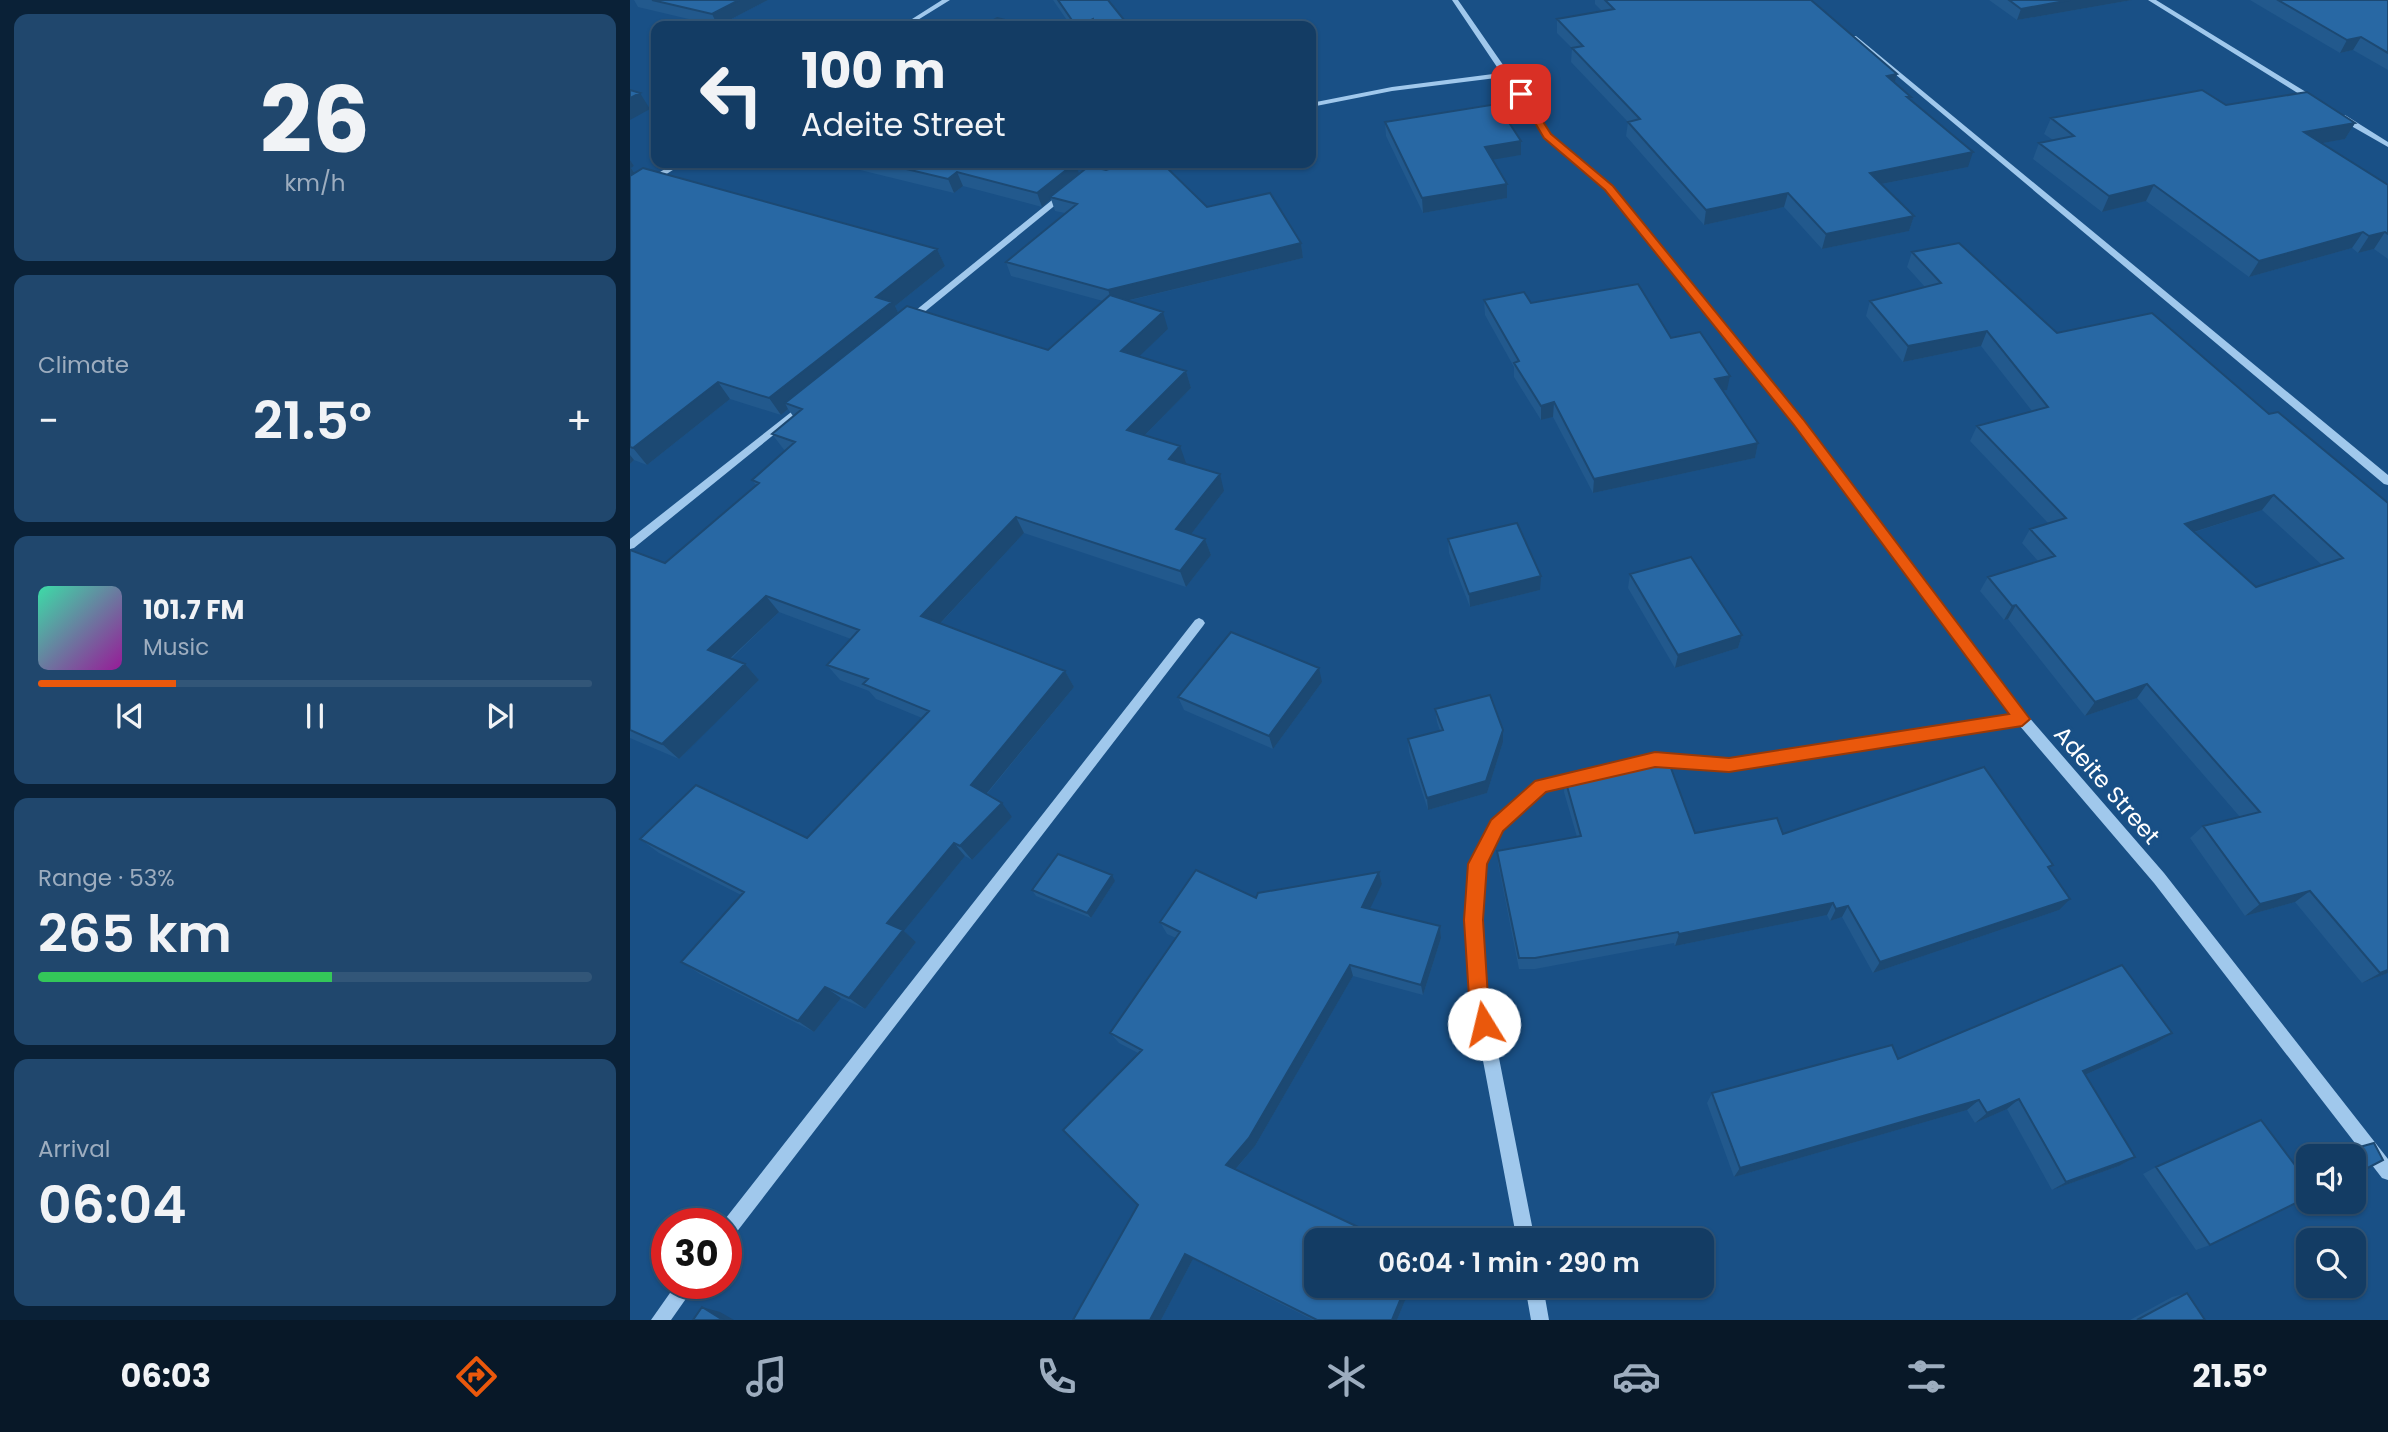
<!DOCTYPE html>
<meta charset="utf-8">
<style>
:root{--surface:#133c64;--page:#20476d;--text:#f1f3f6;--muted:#9dadbf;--line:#325678;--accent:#ea580c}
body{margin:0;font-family:Poppins,sans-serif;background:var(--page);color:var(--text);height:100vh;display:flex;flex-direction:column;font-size:26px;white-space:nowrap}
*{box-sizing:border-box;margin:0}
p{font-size:23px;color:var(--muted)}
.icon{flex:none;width:38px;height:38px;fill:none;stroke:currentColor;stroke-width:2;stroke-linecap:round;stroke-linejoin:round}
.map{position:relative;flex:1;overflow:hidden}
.panel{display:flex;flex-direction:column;gap:14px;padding:14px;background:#0a2137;width:630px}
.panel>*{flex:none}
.banner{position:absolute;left:21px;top:21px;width:665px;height:147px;border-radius:14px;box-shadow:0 2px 5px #0004,0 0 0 2px var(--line);background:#133c64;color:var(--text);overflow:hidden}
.buttons{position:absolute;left:1666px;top:1144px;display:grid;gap:14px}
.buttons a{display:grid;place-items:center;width:70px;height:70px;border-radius:14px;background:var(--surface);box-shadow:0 2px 5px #0004,0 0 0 2px var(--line);font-size:35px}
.speed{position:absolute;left:21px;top:1208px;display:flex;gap:14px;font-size:35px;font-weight:700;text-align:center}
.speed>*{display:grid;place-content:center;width:91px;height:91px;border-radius:50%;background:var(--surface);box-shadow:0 2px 5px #0004,0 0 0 2px var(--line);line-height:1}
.speed .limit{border:10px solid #d22;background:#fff;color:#111}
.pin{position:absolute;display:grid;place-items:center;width:60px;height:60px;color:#fff;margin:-30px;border-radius:14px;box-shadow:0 4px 10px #0006}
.me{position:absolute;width:77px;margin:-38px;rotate:351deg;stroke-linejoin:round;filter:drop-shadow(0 0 5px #0008)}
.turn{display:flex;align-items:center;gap:24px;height:147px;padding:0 35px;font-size:32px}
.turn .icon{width:91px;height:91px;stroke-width:2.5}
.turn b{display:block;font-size:49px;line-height:60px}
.big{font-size:52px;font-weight:600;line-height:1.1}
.panel .card{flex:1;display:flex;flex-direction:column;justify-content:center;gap:10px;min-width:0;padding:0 24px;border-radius:14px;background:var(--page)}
.panel .dial{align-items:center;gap:0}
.dial b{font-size:91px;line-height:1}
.song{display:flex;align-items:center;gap:21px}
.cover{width:84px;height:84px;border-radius:10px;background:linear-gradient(135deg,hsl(160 70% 55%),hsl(300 70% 35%))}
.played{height:7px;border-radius:4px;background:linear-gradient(90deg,var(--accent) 25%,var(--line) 25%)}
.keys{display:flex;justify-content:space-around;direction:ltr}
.heat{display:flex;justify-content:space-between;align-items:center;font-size:38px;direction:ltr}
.charge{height:10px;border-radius:5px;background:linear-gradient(90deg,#34c759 53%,var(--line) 0)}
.trip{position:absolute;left:674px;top:1228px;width:410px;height:70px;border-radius:14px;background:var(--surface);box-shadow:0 2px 5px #0004,0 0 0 2px var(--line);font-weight:600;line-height:70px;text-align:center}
.menu{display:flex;height:112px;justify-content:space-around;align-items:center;background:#081828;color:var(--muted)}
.menu .icon{width:49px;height:49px}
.menu .selected{color:var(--accent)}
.menu b{font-size:32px;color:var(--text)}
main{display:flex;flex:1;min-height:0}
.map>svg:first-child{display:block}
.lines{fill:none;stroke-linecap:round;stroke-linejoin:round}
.minor{fill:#a0c8ec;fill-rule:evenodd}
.wall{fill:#22598d;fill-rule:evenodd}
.shaded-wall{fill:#1c4973}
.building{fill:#2868a4;stroke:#1c4973;stroke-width:2;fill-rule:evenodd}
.route{fill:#ea580c;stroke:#983908;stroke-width:2}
.labels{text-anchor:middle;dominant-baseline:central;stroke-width:7;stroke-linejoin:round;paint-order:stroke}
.street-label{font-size:23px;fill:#fff;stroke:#195086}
</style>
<main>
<section class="panel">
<div class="card dial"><b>26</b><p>km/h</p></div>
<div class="card"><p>Climate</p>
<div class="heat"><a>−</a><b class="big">21.5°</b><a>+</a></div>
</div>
<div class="card">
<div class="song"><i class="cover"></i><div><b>101.7 FM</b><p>Music</p></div></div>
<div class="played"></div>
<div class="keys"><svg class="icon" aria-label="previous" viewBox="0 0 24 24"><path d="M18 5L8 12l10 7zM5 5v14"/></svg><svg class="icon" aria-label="pause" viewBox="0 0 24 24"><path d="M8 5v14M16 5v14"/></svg><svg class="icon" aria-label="next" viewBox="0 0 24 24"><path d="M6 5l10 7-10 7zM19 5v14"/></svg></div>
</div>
<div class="card"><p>Range · 53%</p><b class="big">265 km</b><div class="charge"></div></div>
<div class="card"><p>Arrival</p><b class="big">06:04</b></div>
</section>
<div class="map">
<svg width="1758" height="1320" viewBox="0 0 1758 1320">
<rect width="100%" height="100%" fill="#195086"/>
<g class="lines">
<path class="minor" d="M312,0H320L278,26H271Z
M822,0H828L921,134L982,186L1173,420L1397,715L1534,873L1758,1159V1180L1752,1178L1524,883L1389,725L1099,771L1025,765L915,791L872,830L855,864L851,921L857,997L905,1241H887L841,997L837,921L841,864L862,822L906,782L1025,753L1099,759L1382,715L1165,424L976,190L915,138L874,77L762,91L681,107V103L762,87L871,73Z
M1518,0H1526L1689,100L1682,102Z
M1222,36H1226L1758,475V485L1754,484L1222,38Z
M1709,115H1715L1758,142V147L1709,119Z
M45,163H54L0,197V190Z
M471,163H480L458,180H452V176Z
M432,192L439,194L281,323H275V319Z
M174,402L178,403V407L4,548L0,549V539Z
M569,618L573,620L575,623L573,626L102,1238L96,1240V1223H92L565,620Z
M47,1283H67L41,1320H21Z
M895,1286H913L919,1320H901Z"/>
</g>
<path class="wall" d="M4,0H138L88,26L8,7Z
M423,0H478L499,26H441Z
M965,0H1181L1267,74L1264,82L1338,167L1252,184L1284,216L1279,231L1192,249L1154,207L1074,225L996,136L998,122L941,62L942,48L927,33V19L972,11L965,4Z
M1359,0H1502L1387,20Z
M1620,0H1758V70L1723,50L1710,53Z
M1596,105L1725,123L1715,139L1692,143L1758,185V259L1744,249L1728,253L1722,248L1619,277L1516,201L1472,212L1403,159L1409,143L1423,140L1414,134L1421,118Z
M755,122L891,141V155L862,159L877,184V198L793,213L756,136Z
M0,160L4,166L1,168L5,173L307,249L315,266L265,306L268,313L418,350L473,301L381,276L376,262L435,213L425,211L421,199L412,207L333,186L324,193L226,169L223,163H445L449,174L577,207L671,243L673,258L497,301L538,329L509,356L556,371L561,388L515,435L556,463L555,464L594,491L561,534L575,539L581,555L556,587L394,533L310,624L435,671L444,687L357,794L382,817L342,860L335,856L274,931L286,942L235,1009L211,998L184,1032L70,974L51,962L111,895L29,853L10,839L177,838L292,718L246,699L239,691L210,680L197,665L221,639L149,612L101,659L115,664L129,680L49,759L0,738V550L35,563L126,485L122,480L155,451L142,434L163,416L158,409L151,415L100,399L17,465L4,460L0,464Z
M1282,252L1427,333L1639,414L1758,503V973L1732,983L1665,902L1615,916L1560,838L1573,826L1610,817L1507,698L1455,716L1378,619L1374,620L1350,591L1358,577L1408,561L1392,543L1400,529L1418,523L1340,441L1347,426L1402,411L1351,346L1273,362L1236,316L1240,301L1295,287L1277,267ZM1632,510L1692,565L1626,587L1565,532Z
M854,300L901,303L1041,338L1097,390L1093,391L1128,443L1125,458L963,493L923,417L911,420L884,377V367L855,315Z
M818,539L910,590L840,607L819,553Z
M1000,574L1112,635L1108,648L1045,668L998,588Z
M692,682L643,749L554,710L548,697Z
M805,709L873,730V742L857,793L798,810L779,752L778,739L810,731L807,722Z
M935,779L1065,833L1153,834L1419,869L1429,910L1243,973L1212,917L1200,921L1197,915L1045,946L1044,943L905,969H889L868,863L867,851L947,837L934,792Z
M749,872L752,884L739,909L810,926L811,938L793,995L723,976L625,1146L606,1169L686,1286H781L767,1320H683L563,1259L531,1320H443L508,1205V1053L489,1043L480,1033L546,938L537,934L530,922L626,898Z
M485,881L461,918L406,896L402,890Z
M1542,1033L1526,1043L1455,1075L1505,1157L1489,1166L1422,1190L1377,1109L1345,1123L1337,1110L1104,1177L1077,1103L1082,1093L1268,1059Z
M1526,1167L1580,1245L1566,1250L1513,1174Z
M1557,1293L1575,1320H1500L1542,1297Z"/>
<path class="shaded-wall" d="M109,0H138L88,26L82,14Z
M1440,0H1502L1387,20L1391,9Z
M463,19L465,26H450Z
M1731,37L1723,50L1710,53L1717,40Z
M1267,74L1263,88L1257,76Z
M10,93L20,109L0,120V98Z
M1725,123L1715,139L1665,148L1674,132Z
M891,141V155L855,161V147Z
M1343,152L1338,167L1236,187L1240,173Z
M0,160L4,166L1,168L10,181L0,188Z
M445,163L450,176L420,197L421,199L412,207L407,193Z
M327,172L333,186L324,193L318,179Z
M877,184V198L793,213L792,198Z
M1524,185L1516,201L1472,212L1479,196Z
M1158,193L1154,207L1074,225L1076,210Z
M1284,216L1279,231L1192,249L1196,234Z
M1733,232L1722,248L1619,277L1629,261Z
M1755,232L1744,249L1728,253L1739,236Z
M671,243L673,258L483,304L478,290Z
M307,249L315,266L265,306L271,319L155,403L158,409L151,415L139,398L246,297Z
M533,312L538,329L497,368L491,351Z
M1357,331L1351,346L1273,362L1278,346Z
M556,371L561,388L503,447L497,430Z
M1100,376L1097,390L1082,393L1085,379Z
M88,382L100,399L17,465L3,448Z
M924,402L923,417L911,420V406Z
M1128,443L1125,458L963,493L964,479Z
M550,446L556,463L544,476L539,459Z
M0,455L4,460L0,464Z
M590,474L594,491L552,546L546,529Z
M1644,495L1632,510L1545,538L1555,524Z
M386,517L394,533L302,632L291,616Z
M575,539L581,555L556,587L550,571Z
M911,576L910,590L840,607L839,594Z
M136,596L149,612L93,665L78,650Z
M1386,605L1378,619L1374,620L1382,606Z
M1112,635L1108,648L1045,668L1048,655Z
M115,664L129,680L49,759L32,744Z
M689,668L692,682L643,749L639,736Z
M435,671L444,687L352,799L341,785Z
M1517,684L1507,698L1455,716L1465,702Z
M873,730V742L857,793L798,810L797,798Z
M372,803L382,817L342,860L330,846Z
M324,843L335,856L274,931L286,942L235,1009L219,998L257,923Z
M749,872L752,884L735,919L732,907Z
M482,875L485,881L461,918L457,913Z
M1680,891L1665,902L1615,916L1630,904Z
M1440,899L1429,910L1243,973L1250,962Z
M1203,903L1197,915L1045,946L1049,934Z
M1218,906L1212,917L1200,921L1206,909Z
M810,926L811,938L793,995L791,985Z
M720,965L723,976L625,1146L603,1172L596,1165Z
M1758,970V973L1732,983L1750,973Z
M195,987L211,998L184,1032L168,1021Z
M1542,1033L1526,1043L1439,1082L1453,1071Z
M1389,1099L1377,1109L1345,1123L1357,1113Z
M1349,1100L1337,1110L1104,1177L1110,1168Z
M1505,1157L1489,1166L1422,1190L1436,1182Z
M555,1254L563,1259L531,1320H520Z
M776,1286H781L767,1320H762Z
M72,1307L90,1312L104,1320H93Z"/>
<path class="building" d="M22,0H109L82,14Z
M428,0H478L499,26H465L463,19L450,26H446Z
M975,0H1181L1267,74L1257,76L1281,97H1277L1343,152L1240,173L1284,216L1196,234L1158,193L1076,210L998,122L1010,119L942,48L953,46L927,19L984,9Z
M1379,0H1440L1391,9Z
M1648,0H1758V53L1731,37L1717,40Z
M367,18L400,26H353Z
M0,90L10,93L0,98Z
M1572,90L1596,105L1677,92L1725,123L1674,132L1758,185V234L1755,232L1739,236L1733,232L1629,261L1524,185L1479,196L1409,143L1444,136L1421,118Z
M867,104L891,141L855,147L877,184L792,198L755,122Z
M251,163H445L407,193L327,172L318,179Z
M498,163H532L577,207L640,193L671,243L478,290L376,262L447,204L420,197L459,166L476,170Z
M13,168L307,249L246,297L262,302L139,398L88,382L3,448L0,447V176Z
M1329,243L1427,333L1522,313L1639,414L1648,412L1758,503V970L1750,973L1680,891L1630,904L1573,826L1630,812L1517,684L1465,702L1386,605L1382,606L1358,577L1425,556L1400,529L1436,518L1347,426L1418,407L1357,331L1278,346L1240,301L1311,283L1282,252ZM1644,495L1713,558L1626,587L1555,524Z
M1008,284L1041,338L1070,332L1100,376L1085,379L1128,443L964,479L924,402L911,406L884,363L889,361L854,300L894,292L901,303Z
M480,295L533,312L491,351L556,371L497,430L550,446L539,459L590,474L546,529L575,539L550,571L386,517L291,616L435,671L341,785L372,803L330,846L324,843L257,923L273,930L219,998L195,987L168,1021L51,962L114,892L10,839L66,785L177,838L299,711L233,684L238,679L197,665L229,630L136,596L78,650L115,664L32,744L0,730V550L35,563L129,483L122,480L165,442L142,434L172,409L155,403L277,306L418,350Z
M887,523L911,576L839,594L818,539Z
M1061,557L1112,635L1048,655L1000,574Z
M601,632L689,668L639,736L548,697Z
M860,695L873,730L856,781L797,798L778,739L813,730L805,709Z
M1038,760L1065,833L1147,818L1153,834L1354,767L1423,865L1418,867L1440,899L1250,962L1218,906L1206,909L1203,903L1049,934L1048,932L905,958H889L867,851L951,836L935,779Z
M428,854L482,875L457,913L402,890Z
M566,870L626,898L628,893L749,872L732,907L810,926L791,985L720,965L619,1138L596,1165L758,1241H686V1286H776L762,1320H687L555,1254L520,1320H443L508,1205L433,1130L512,1050L480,1033L550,932L530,922Z
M1492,965L1542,1033L1453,1071L1505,1157L1436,1182L1389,1099L1357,1113L1349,1100L1110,1168L1082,1093L1262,1045L1268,1059Z
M1631,1120L1665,1165L1678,1161V1197L1580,1245L1526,1167Z
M1744,1143L1753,1160L1724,1175V1157H1694Z
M1557,1293L1575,1320H1507Z
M72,1307L93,1320H63Z"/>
<path class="route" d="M887,92H894L921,134L983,186L1173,419L1400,719L1392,726L1099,772L1025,767L916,792L873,831L857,864L853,920L858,997L864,1024L861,1031L854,1034L847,1031L839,997L834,920L838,864L861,820L905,781L1025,752L1099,758L1379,714L1164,425L975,190L914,138Z"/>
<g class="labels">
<g class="street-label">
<text transform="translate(1477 785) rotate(49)">Adeite Street</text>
</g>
</g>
</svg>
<div class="buttons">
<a><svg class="icon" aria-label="sound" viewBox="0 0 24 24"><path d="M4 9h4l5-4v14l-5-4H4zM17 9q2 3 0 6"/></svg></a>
<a><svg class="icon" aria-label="search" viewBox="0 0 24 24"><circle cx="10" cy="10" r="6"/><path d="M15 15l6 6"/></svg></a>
</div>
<div class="speed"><div class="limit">30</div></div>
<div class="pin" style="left:891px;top:94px;background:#d93025"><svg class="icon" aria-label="arrive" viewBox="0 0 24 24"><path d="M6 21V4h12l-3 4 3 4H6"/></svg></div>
<svg class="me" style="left:854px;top:1024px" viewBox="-20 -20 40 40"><circle r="19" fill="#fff"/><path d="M0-13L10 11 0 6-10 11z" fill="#ea580c"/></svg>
<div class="trip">06:04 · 1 min · 290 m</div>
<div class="banner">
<div class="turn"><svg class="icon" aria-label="left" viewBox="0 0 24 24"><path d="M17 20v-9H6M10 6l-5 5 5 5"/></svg><div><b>100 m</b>Adeite Street</div></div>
</div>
</div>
</main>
<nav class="menu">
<b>06:03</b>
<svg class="icon selected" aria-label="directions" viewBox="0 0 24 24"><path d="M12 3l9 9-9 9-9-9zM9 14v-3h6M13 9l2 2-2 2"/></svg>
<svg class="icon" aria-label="music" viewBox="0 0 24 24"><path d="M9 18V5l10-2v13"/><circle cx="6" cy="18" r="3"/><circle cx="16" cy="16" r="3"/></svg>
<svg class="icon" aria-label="phone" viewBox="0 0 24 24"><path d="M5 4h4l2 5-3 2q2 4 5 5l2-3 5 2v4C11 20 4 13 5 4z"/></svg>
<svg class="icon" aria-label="climate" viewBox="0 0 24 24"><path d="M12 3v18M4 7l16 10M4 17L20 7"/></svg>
<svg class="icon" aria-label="car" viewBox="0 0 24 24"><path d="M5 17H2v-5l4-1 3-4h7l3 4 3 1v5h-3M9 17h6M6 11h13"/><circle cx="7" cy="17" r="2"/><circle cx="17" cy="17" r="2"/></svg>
<svg class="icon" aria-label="filters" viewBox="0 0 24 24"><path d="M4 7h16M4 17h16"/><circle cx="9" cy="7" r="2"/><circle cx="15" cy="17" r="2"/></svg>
<b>21.5°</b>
</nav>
